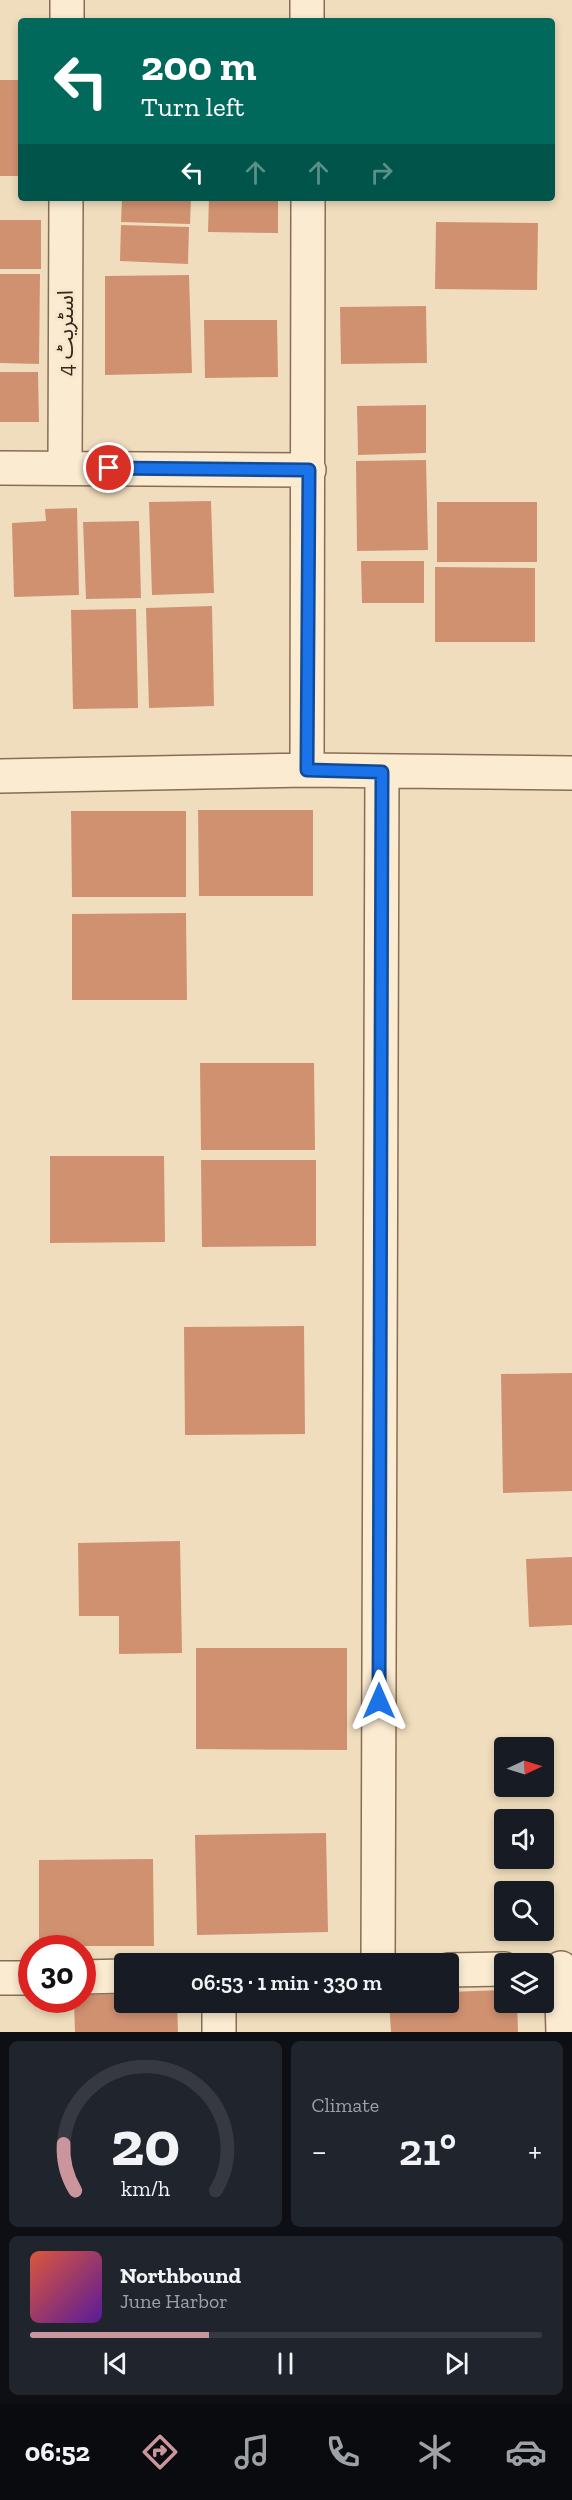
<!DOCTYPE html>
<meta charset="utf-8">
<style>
:root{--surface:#171b24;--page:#20242c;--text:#f1f3f6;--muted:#9ea1a6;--line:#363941;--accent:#ca959c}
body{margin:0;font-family:"Zilla Slab","Noto Sans Arabic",serif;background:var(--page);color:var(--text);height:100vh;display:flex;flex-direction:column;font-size:22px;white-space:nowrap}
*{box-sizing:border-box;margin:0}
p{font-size:20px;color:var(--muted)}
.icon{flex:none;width:33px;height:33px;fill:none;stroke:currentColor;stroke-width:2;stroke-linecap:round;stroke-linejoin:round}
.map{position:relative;height:2032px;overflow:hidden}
.side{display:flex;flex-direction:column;gap:9px;padding:9px;background:#0d0f14;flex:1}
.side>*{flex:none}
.banner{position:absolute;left:18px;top:18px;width:537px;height:183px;border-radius:6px;box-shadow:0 3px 9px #0003;background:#00695c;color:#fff;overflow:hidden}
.needle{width:39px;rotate:86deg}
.buttons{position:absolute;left:494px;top:1737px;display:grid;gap:12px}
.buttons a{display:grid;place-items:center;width:60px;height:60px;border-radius:6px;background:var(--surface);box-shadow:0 3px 9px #0003;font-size:30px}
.speed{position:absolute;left:18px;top:1935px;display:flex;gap:12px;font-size:30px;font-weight:700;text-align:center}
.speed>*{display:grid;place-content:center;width:78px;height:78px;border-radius:50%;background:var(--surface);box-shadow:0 3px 9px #0003;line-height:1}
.speed .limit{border:9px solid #d22;background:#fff;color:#111}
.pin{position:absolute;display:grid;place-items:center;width:51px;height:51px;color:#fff;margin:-26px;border:3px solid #fff;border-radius:50%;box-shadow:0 2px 6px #0007}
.me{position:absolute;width:66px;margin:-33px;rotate:0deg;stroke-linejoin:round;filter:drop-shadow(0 0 4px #0008)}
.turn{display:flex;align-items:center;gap:21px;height:126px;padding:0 24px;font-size:27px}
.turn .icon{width:78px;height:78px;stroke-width:2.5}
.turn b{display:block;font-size:42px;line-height:51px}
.lanes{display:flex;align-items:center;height:57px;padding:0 24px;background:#0003;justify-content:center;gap:30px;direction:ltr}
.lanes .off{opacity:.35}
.big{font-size:45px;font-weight:600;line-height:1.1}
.side .card{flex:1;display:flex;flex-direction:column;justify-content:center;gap:9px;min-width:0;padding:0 21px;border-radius:9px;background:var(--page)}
.side .dial{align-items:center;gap:0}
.dial svg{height:156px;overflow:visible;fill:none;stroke:var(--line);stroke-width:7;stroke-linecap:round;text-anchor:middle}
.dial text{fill:var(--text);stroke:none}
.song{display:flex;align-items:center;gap:18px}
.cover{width:72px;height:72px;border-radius:9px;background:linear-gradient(135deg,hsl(10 70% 55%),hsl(270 70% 35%))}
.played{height:6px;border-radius:3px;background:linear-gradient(90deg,var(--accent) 35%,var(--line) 35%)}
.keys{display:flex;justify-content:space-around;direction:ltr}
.heat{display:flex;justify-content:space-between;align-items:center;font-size:33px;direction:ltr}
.side .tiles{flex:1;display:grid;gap:9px;grid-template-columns:1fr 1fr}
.card:last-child{grid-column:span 2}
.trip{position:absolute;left:114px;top:1953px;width:345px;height:60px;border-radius:6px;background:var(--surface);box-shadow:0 3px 9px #0003;font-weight:600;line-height:60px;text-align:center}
.tabs{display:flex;height:96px;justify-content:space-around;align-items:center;background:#090b0e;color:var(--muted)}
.tabs .icon{width:42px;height:42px}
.tabs .on{color:var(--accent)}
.tabs b{font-size:27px;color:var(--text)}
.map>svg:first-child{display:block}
.building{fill:#d09171}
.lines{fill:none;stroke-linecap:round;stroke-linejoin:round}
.minor-casing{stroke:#886d56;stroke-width:36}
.minor{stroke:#faebd1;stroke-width:33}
.route-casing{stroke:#114b97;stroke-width:15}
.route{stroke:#1a73e8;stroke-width:10}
.labels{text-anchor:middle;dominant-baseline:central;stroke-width:6;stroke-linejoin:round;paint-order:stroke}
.street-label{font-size:22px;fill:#37261b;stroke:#f7e8cd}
</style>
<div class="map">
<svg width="572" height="2032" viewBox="0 0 572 2032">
<rect width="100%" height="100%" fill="#f0ddbd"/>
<path class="building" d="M0,80H21V176H0Z
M122,198H191L190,224L121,222Z
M209,198H278V233L208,232Z
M0,220H41V269H0Z
M436,222L538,223L537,290L435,289Z
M121,225L189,227L188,264L120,261Z
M0,274H40L39,364L0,363Z
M189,275L192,373L105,375V276Z
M426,306L427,363L341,364L340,307Z
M204,320H277L278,377L205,378Z
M0,372H38L39,422H0Z
M426,405V453L358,455L357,406Z
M426,460L428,550L357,551L356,461Z
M211,501L214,593L152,595L149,502Z
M437,502H537V562H437Z
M77,508L79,595L14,597L12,523L46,521L45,509Z
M139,521L141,598L86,599L83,522Z
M361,561H424V603H362Z
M435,567L535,568V642H435Z
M212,606L214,706L149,708L146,608Z
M136,609L138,708L73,709L71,610Z
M198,810H313V896H199Z
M71,811H186V897H72Z
M186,913L187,1000H72V914Z
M200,1063H314L315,1150H201Z
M50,1156H164L165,1242L50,1243Z
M201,1160H316V1246L202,1247Z
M304,1326L305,1434L185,1435L184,1327Z
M572,1373V1491L503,1493L501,1374Z
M180,1541L182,1653L119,1654V1616H79L78,1543Z
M572,1557V1625L529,1627L526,1559Z
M196,1648H347V1750L196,1749Z
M326,1833L328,1932L197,1935L195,1835Z
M153,1859L154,1946H39V1860Z
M504,1990V2002H517L518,2032H391L389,2002H448V1992Z
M124,1994V2002H177L178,2032H75L74,2000H82V1995Z"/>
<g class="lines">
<defs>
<path id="minor" d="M307,0V21
M67,21V0
M65,467L66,198
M0,468L309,470
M307,770L308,198
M0,776L307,770L572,773
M378,1964L382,772
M561,1968L563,2032
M448,1970L504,1969
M82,1977L124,1976
M0,1978H32
M219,2002V2032"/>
</defs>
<use href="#minor" class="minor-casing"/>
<use href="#minor" class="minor"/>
</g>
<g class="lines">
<defs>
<path id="route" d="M109,468L309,470L307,770L382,772L379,1701"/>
</defs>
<use href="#route" class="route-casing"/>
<use href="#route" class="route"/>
</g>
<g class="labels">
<g class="street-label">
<text transform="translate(65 333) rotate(-90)">اسٹریٹ 4</text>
</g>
</g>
</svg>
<div class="buttons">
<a><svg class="needle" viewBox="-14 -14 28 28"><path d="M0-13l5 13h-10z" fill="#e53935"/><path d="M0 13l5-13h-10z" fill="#9ea1a6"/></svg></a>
<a><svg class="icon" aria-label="sound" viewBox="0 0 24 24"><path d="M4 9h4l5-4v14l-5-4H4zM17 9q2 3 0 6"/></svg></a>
<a><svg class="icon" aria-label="search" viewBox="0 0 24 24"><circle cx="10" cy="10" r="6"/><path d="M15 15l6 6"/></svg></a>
<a><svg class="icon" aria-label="layers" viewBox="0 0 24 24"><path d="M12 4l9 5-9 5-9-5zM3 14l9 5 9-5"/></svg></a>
</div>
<div class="speed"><div class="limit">30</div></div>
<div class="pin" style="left:109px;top:468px;background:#d93025"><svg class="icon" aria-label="arrive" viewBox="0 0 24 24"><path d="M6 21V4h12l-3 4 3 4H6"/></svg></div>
<svg class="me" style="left:379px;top:1701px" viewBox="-20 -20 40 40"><path d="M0-17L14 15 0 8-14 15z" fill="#1a73e8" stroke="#fff" stroke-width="4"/></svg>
<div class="trip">06:53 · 1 min · 330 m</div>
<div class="banner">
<div class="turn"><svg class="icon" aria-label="left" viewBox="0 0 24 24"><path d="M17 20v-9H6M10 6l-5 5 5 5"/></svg><div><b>200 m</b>Turn left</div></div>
<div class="lanes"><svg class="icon" aria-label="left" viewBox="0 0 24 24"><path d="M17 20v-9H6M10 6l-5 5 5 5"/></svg><svg class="icon off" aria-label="ahead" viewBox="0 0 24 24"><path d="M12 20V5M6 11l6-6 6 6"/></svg><svg class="icon off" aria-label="ahead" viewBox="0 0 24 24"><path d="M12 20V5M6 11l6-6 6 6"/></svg><svg class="icon off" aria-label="right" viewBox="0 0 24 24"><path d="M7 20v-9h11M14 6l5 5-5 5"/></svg></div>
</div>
</div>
<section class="side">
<div class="tiles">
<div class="card dial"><svg viewBox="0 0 100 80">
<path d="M14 69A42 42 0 1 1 86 69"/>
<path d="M14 69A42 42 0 0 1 8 45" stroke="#ca959c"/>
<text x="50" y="56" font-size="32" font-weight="700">20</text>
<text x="50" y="72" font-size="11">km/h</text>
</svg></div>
<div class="card"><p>Climate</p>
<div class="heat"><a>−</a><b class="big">21°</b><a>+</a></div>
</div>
<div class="card">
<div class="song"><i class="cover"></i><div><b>Northbound</b><p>June Harbor</p></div></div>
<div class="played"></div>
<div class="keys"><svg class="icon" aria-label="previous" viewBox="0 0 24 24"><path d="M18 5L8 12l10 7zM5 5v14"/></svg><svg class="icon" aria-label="pause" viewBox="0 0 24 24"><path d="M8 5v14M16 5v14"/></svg><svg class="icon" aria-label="next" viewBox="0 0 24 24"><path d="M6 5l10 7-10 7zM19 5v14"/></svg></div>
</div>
</div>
</section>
<nav class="tabs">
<b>06:52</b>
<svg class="icon on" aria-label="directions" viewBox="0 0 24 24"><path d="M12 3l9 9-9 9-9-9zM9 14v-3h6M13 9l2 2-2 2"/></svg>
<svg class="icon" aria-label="music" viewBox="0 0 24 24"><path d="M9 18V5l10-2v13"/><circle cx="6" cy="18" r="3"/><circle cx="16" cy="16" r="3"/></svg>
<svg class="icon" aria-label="phone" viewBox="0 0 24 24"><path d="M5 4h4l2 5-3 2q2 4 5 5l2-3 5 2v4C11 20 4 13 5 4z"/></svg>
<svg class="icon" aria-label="climate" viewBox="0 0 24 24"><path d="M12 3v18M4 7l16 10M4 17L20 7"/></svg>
<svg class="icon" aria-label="car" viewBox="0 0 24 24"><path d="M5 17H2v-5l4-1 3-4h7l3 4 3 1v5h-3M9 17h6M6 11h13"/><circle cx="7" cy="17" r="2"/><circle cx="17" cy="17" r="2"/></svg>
</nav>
